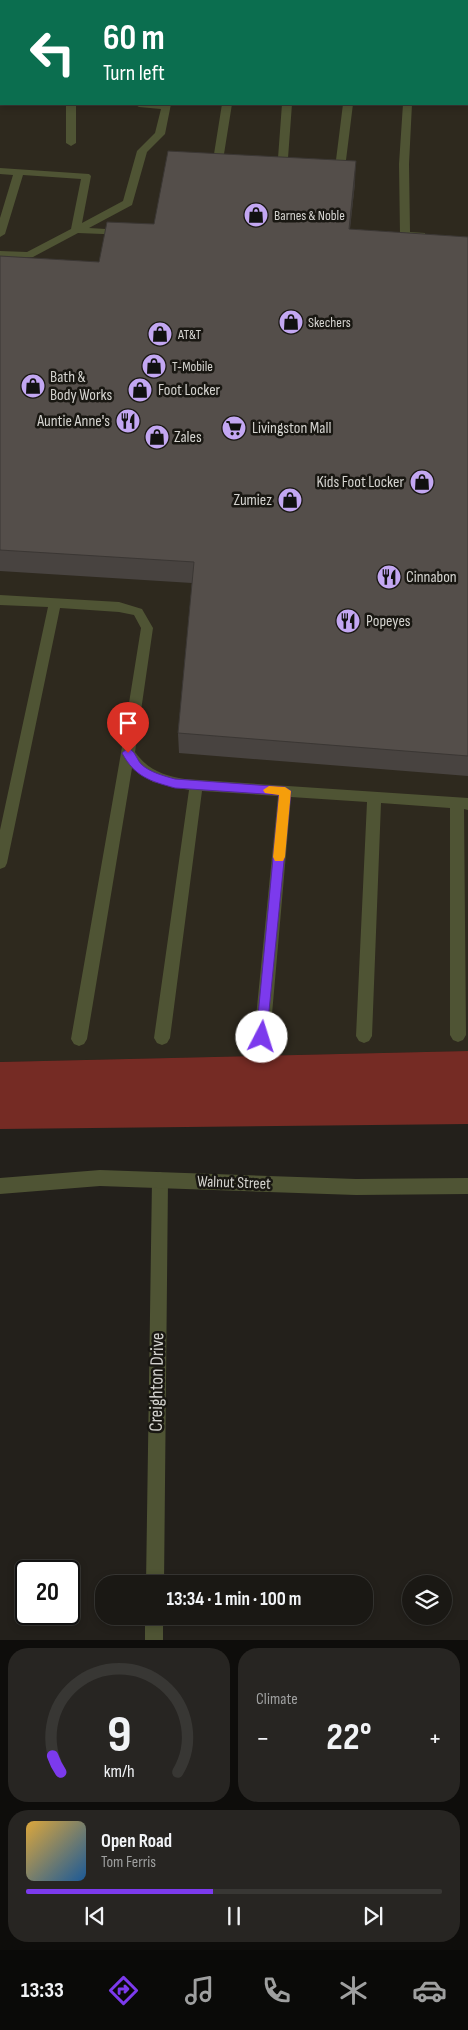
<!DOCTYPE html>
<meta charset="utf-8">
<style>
:root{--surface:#1a1814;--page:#272522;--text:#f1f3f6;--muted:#9fa0a0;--line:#383734;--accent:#7c3aed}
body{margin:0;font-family:"Sofia Sans Condensed",sans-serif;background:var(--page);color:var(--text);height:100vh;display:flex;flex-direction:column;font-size:19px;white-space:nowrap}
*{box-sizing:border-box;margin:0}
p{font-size:16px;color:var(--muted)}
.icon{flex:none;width:28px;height:28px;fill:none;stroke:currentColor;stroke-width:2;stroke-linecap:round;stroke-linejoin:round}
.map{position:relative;height:1640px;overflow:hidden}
.details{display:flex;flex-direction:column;gap:8px;padding:8px;background:#0e0d0b;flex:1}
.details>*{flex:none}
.top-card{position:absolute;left:0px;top:0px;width:469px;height:105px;box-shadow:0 2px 8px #0003,0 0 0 1px var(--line);background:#0b6e4f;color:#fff;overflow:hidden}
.tools{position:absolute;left:402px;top:1575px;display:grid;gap:10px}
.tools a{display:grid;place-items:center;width:50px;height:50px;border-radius:50%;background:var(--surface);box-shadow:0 2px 8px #0003,0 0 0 1px var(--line);font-size:25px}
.speed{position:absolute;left:15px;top:1560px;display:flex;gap:10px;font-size:25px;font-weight:700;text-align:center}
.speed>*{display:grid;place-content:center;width:65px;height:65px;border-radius:50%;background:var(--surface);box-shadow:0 2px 8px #0003,0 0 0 1px var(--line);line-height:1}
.speed .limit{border:2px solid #111;border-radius:8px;background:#fff;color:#111}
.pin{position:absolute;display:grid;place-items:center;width:42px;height:42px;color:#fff;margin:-51px -21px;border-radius:50% 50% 50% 0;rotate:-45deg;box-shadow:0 0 5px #0007}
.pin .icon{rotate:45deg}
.me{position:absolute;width:55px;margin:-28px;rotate:5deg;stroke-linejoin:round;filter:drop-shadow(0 0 4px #0008)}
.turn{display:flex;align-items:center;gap:18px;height:105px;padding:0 20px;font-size:22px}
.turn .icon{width:65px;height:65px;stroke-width:2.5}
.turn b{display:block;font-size:35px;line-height:42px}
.big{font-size:38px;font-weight:700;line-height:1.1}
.details .widget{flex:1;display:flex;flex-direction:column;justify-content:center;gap:8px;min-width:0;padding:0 18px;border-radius:20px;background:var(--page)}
.details .dial{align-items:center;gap:0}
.dial svg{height:130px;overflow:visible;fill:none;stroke:var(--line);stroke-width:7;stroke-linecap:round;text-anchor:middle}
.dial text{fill:var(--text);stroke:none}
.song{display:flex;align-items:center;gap:15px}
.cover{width:60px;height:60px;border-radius:8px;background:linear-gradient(135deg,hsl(40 70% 55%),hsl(210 70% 35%))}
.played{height:5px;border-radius:2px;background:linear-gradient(90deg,var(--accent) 45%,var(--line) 45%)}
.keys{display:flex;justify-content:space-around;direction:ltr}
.heat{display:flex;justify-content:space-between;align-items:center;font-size:28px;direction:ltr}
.details .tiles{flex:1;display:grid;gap:8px;grid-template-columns:1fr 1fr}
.widget:last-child{grid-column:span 2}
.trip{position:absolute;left:95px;top:1575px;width:278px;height:50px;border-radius:20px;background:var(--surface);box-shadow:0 2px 8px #0003,0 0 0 1px var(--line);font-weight:700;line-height:50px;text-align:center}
.tab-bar{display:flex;height:80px;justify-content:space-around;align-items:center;background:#0a0a08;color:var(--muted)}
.tab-bar .icon{width:35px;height:35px}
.tab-bar .current{color:var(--accent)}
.tab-bar b{font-size:22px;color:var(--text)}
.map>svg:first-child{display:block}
.built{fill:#2e291e}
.green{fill:#752b24}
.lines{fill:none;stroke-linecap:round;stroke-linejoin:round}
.service{fill:#4f5434;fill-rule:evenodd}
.minor{fill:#4f5434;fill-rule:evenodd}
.tertiary{fill:#4f5434;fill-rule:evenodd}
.primary{fill:#7e8642;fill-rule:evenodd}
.wall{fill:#484340}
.shaded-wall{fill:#3b3734}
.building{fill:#544e4a;stroke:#3b3734}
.route{fill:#7c3aed;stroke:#51269a}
.slow{fill:#f59e0b}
.labels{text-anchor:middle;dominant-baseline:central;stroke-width:5;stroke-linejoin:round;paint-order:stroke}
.far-poi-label{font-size:14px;fill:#d4d3cf;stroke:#191712;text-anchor:start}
.poi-label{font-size:16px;fill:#d4d3cf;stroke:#191712;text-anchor:start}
.street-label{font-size:16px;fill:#d4d3cf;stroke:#191712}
.near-street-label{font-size:19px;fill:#d4d3cf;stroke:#191712}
</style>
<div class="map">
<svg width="468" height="1640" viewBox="0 0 468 1640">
<rect width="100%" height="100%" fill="#23201b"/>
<path class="built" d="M0,0L114,1H1V104H468V19V1051L0,1062Z"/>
<path class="green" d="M468,1051V1124L0,1129V1062Z"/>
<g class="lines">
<path class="service" d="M67,0H75V1H67Z
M1,41V48L0,49V42Z
M66,104H76V143L71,146L66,143Z
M134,104H171L165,134L147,152L132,205L89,228L123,230L127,231V235L78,233L33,257H0V251L27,252L71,229L81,179L23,175L5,234L0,237V218L13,175L0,174V168L89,174L91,176L82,223L123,201L137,151L155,133L161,109L139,107Z
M222,104H232L224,154L219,157L214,154Z
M282,104H292L288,158L283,161L278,158Z
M343,104H353L346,160L341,163L336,160Z
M403,104H412L409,164L410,232L425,233V237C418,239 405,240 400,235L399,164Z
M0,595L119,602L142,609L153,628L135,752C148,770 164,776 185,779L468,798V810L464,809L466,1035L463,1040L458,1042L453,1040L450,1035V808L381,803L372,1036L369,1041L364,1043L359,1041L356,1036L367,802L291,797L270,1037L267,1042L262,1044L257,1042L254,1037L278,796L202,791L170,1038L167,1043L162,1045L157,1043L154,1038L189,790L153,782L132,768L87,1039L84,1044L79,1046L74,1044L71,1039L121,753L141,628L134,615L119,612L60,608L7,863L5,867L0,869V830L48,607L0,605Z"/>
<path class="minor" d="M160,1172L166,1175L168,1180L164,1584H146L152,1180L154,1175Z
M145,1616H163V1640H145Z"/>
<path class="tertiary" d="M100,1170L356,1179L468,1178V1194L356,1195L100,1186L0,1194V1178Z"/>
<path class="primary" d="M393,0H427V1H394Z"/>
</g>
<path class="wall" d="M355,183L350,229L468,237V776L179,753L178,733L192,583L0,571V256L99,262Z"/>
<path class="shaded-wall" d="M356,161L355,183L347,251L349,229Z"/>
<path class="building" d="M168,151L356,161L349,229L468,237V756L178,733L194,562L0,550V256L99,262L107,222L154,224Z"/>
<path class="route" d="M128,748C135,751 136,758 141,764C149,772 164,776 175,779L285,787L291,791L266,1041L262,1043L258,1041L256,1037L279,795L175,788C150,781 135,777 122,753Z"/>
<path class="slow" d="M269,786L285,787L291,791L285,857L283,861H275L273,857L279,795L265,793L263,790Z"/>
<defs>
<symbol id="shop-disc" viewBox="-11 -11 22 22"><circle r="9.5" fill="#c3a7f2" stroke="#191712"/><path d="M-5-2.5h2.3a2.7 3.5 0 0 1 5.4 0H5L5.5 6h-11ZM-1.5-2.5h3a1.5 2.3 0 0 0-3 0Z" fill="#111"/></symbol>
<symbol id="restaurant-disc" viewBox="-11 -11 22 22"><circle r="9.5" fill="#c3a7f2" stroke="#191712"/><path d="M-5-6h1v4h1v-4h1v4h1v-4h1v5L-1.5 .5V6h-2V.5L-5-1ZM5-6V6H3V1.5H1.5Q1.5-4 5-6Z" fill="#111"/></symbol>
<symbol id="supermarket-disc" viewBox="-11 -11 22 22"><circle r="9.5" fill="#c3a7f2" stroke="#191712"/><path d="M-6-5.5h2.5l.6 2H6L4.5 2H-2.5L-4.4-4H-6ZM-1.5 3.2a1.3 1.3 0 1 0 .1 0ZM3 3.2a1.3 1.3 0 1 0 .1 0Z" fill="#111"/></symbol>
</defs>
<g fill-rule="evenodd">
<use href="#shop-disc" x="242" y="201" width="28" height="28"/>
<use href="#shop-disc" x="277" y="308" width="28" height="28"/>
<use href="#shop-disc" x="146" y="320" width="28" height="28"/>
<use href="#shop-disc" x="140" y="352" width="28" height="28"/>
<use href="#shop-disc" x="19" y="372" width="28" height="28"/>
<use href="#shop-disc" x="126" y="376" width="28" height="28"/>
<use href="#restaurant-disc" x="114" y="407" width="28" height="28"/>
<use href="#supermarket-disc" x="220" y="414" width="28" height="28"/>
<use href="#shop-disc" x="143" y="423" width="28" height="28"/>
<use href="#shop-disc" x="408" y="468" width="28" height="28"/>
<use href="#shop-disc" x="276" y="486" width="28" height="28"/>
<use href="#restaurant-disc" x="375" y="563" width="28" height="28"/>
<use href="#restaurant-disc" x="334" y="607" width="28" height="28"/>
</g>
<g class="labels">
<g class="far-poi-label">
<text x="274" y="215">Barnes &amp; Noble</text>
<text x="308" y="322">Skechers</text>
<text x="178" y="334">AT&amp;T</text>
<text x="172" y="366">T-Mobile</text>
</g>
<g class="poi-label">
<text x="50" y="377">Bath &amp;<tspan x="50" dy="18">Body Works</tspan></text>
<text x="158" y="390">Foot Locker</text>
<text x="110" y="421" text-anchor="end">Auntie Anne's</text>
<text x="252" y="428">Livingston Mall</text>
<text x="174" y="437">Zales</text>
<text x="404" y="482" text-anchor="end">Kids Foot Locker</text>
<text x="272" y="500" text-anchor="end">Zumiez</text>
<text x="406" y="577">Cinnabon</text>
<text x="366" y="621">Popeyes</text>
</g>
<g class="street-label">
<text transform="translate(234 1183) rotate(2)">Walnut Street</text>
</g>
<g class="near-street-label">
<text transform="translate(157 1382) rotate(-89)">Creighton Drive</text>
</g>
</g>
</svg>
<div class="tools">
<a><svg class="icon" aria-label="layers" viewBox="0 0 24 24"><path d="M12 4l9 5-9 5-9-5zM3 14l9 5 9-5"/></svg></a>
</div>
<div class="speed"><div class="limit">20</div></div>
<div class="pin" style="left:128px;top:753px;background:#d93025"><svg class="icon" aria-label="arrive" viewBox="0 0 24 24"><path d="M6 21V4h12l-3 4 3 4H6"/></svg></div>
<svg class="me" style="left:262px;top:1037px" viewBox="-20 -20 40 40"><circle r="19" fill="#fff"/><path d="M0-13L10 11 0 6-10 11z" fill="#7c3aed"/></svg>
<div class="trip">13:34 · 1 min · 100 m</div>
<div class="top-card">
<div class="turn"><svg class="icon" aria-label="left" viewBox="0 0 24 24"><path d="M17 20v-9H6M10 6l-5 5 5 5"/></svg><div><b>60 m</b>Turn left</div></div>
</div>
</div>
<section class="details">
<div class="tiles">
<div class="widget dial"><svg viewBox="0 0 100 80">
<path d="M14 69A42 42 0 1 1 86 69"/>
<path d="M14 69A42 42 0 0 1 9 59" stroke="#7c3aed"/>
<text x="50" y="56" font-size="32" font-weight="700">9</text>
<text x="50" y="72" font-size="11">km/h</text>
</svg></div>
<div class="widget"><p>Climate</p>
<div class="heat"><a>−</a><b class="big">22°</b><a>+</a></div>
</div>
<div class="widget">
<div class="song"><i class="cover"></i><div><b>Open Road</b><p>Tom Ferris</p></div></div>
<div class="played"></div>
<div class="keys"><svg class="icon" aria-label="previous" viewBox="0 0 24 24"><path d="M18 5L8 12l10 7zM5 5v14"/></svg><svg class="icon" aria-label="pause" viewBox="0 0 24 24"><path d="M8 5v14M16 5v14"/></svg><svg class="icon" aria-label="next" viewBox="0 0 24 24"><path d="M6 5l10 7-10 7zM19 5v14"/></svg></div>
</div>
</div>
</section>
<nav class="tab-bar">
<b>13:33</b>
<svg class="icon current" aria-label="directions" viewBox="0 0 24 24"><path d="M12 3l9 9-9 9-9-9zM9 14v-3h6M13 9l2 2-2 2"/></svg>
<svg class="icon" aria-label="music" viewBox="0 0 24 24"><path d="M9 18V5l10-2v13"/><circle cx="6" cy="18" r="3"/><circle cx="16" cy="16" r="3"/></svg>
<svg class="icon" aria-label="phone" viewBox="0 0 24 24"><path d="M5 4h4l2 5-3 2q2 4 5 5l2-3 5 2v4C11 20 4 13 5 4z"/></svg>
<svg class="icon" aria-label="climate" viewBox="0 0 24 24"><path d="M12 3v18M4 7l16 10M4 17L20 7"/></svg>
<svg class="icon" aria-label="car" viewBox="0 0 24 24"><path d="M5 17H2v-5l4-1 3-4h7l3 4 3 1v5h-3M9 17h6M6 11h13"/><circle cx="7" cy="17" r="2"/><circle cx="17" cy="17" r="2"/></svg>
</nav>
